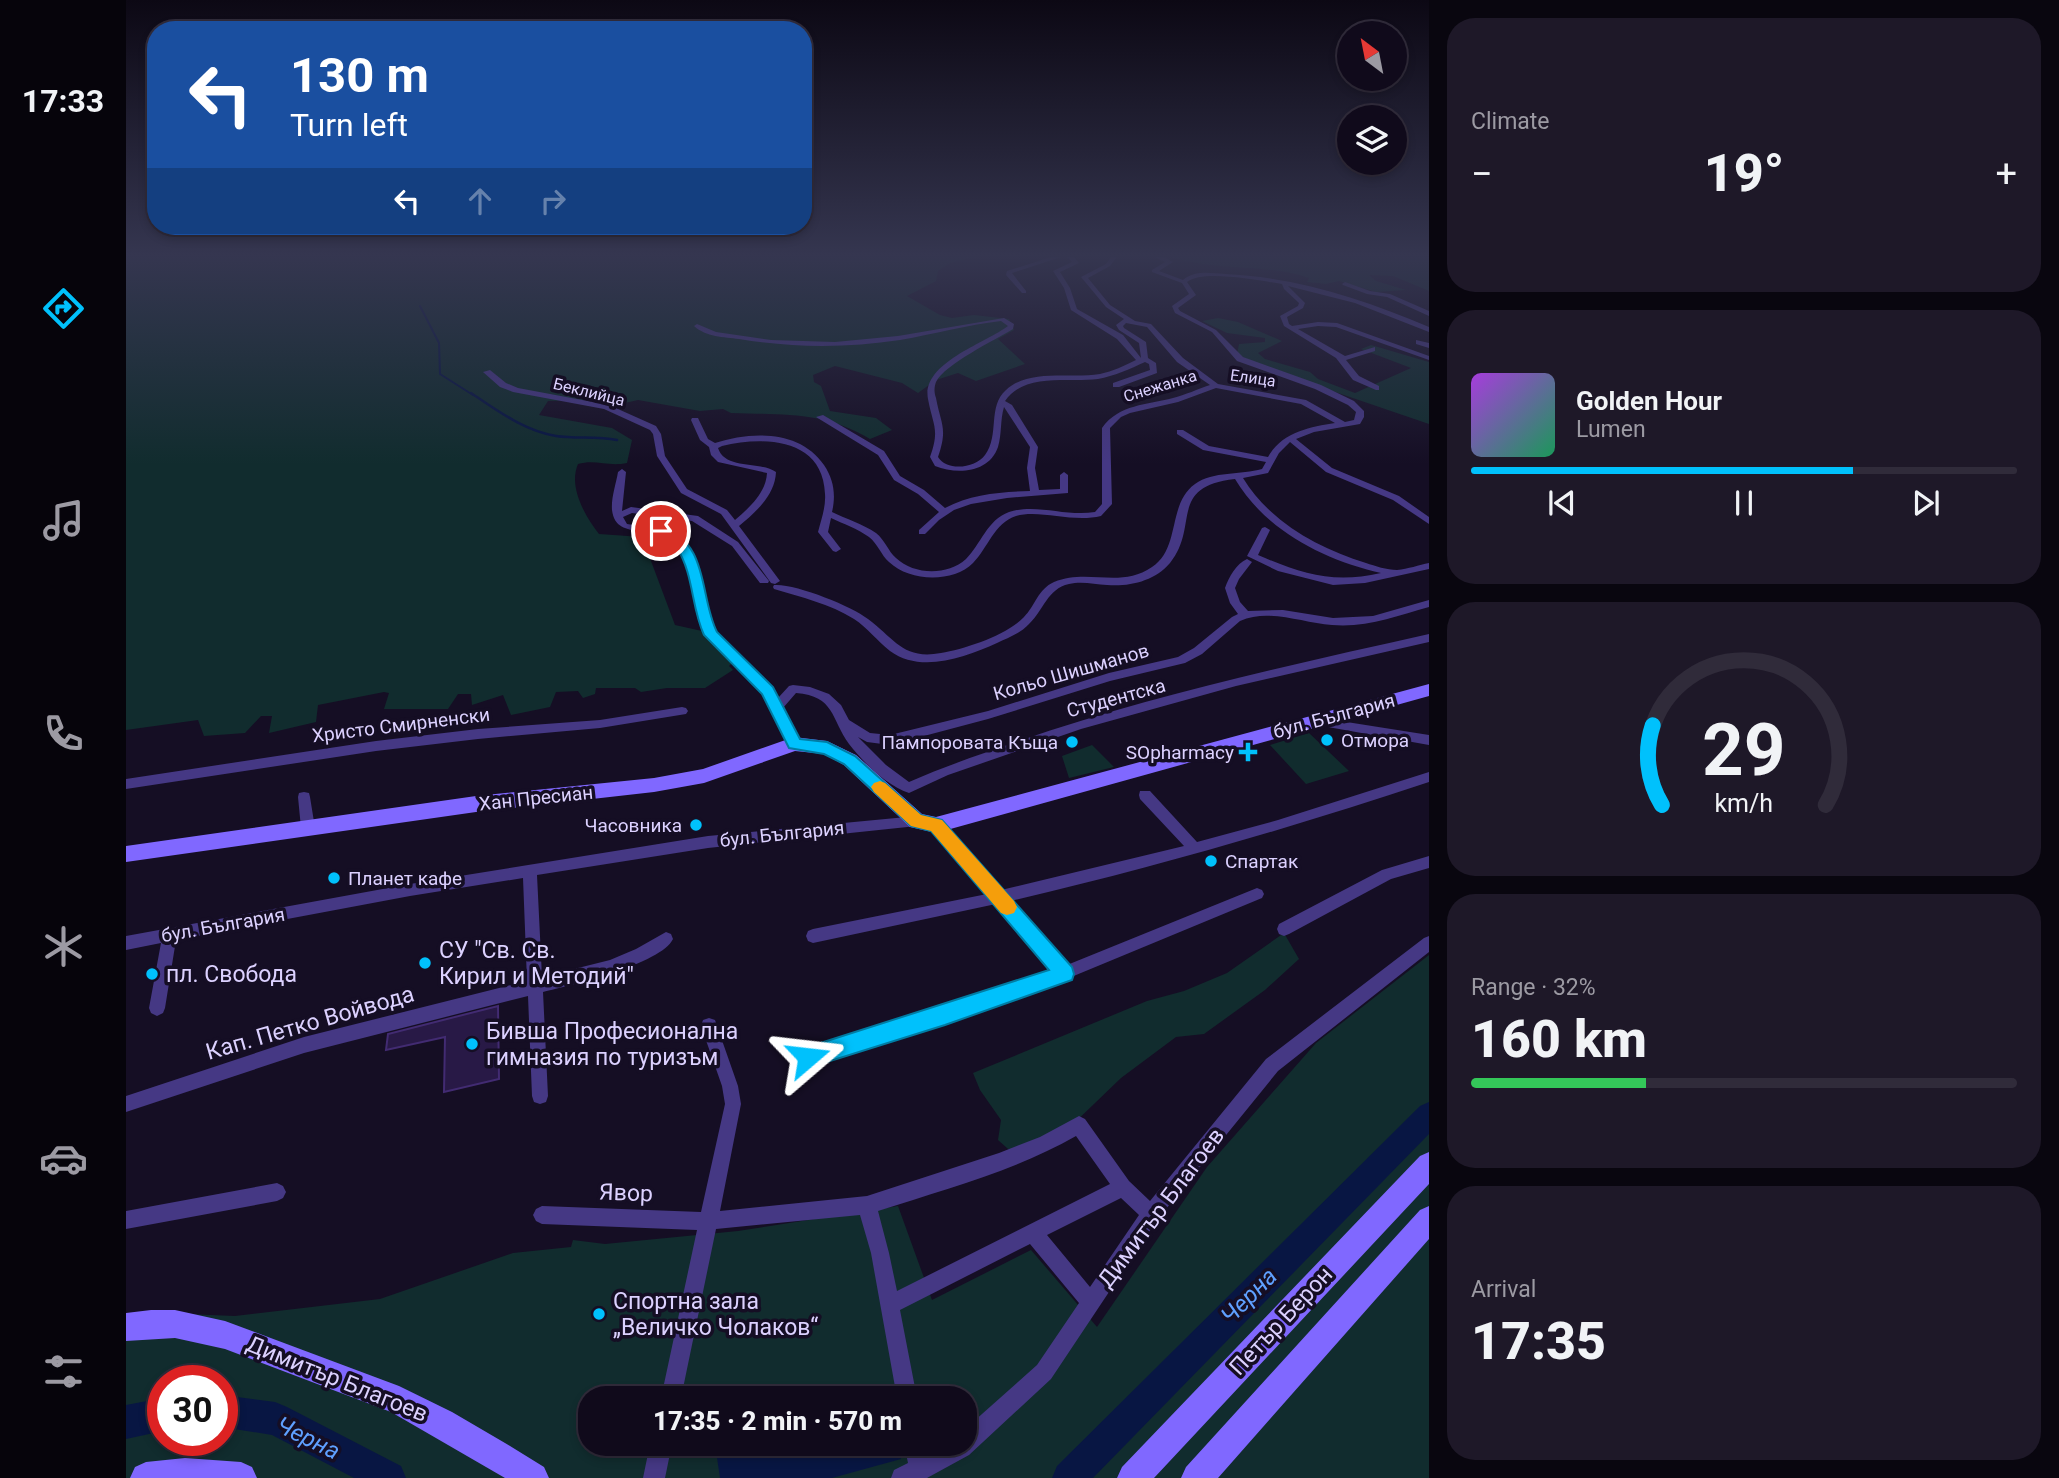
<!DOCTYPE html>
<meta charset="utf-8">
<style>
:root{--surface:#100a1b;--page:#1e1828;--text:#f1f3f6;--muted:#9c9aa3;--line:#302b3a;--accent:#00c1fc}
body{margin:0;font-family:Roboto,sans-serif;background:var(--page);color:var(--text);height:100vh;display:flex;flex-direction:column;font-size:26px;white-space:nowrap}
*{box-sizing:border-box;margin:0}
p{font-size:23px;color:var(--muted)}
.icon{flex:none;width:38px;height:38px;fill:none;stroke:currentColor;stroke-width:2;stroke-linecap:round;stroke-linejoin:round}
.map{position:relative;flex:1;overflow:hidden}
.details{display:flex;flex-direction:column;gap:18px;padding:18px;background:#09060f;width:630px}
.details>*{flex:none}
.top-card{position:absolute;left:21px;top:21px;width:665px;height:214px;border-radius:28px;box-shadow:0 4px 10px #0003,0 0 0 2px var(--line);background:#1a4fa0;color:#fff;overflow:hidden}
.needle{width:46px;rotate:328deg}
.buttons{position:absolute;left:1211px;top:21px;display:grid;gap:14px}
.buttons a{display:grid;place-items:center;width:70px;height:70px;border-radius:50%;background:var(--surface);box-shadow:0 4px 10px #0003,0 0 0 2px var(--line);font-size:35px}
.speed{position:absolute;left:21px;top:1365px;display:flex;gap:14px;font-size:35px;font-weight:700;text-align:center}
.speed>*{display:grid;place-content:center;width:91px;height:91px;border-radius:50%;background:var(--surface);box-shadow:0 4px 10px #0003,0 0 0 2px var(--line);line-height:1}
.speed .limit{border:10px solid #d22;background:#fff;color:#111}
.pin{position:absolute;display:grid;place-items:center;width:60px;height:60px;color:#fff;margin:-30px;border:4px solid #fff;border-radius:50%;box-shadow:0 2px 7px #0007}
.me{position:absolute;width:77px;margin:-38px;rotate:73deg;stroke-linejoin:round;filter:drop-shadow(0 0 5px #0008)}
.turn{display:flex;align-items:center;gap:24px;height:147px;padding:0 28px;font-size:32px}
.turn .icon{width:91px;height:91px;stroke-width:2.5}
.turn b{display:block;font-size:49px;line-height:60px}
.lanes{display:flex;align-items:center;height:66px;padding:0 28px;background:#0003;justify-content:center;gap:35px;direction:ltr}
.lanes .off{opacity:.35}
.big{font-size:52px;font-weight:800;line-height:1.1}
.details .widget{flex:1;display:flex;flex-direction:column;justify-content:center;gap:10px;min-width:0;padding:0 24px;border-radius:28px;background:var(--page)}
.details .dial{align-items:center;gap:0}
.dial svg{height:182px;overflow:visible;fill:none;stroke:var(--line);stroke-width:7;stroke-linecap:round;text-anchor:middle}
.dial text{fill:var(--text);stroke:none}
.song{display:flex;align-items:center;gap:21px}
.cover{width:84px;height:84px;border-radius:10px;background:linear-gradient(135deg,hsl(280 70% 55%),hsl(150 70% 35%))}
.played{height:7px;border-radius:4px;background:linear-gradient(90deg,var(--accent) 70%,var(--line) 70%)}
.keys{display:flex;justify-content:space-around;direction:ltr}
.heat{display:flex;justify-content:space-between;align-items:center;font-size:38px;direction:ltr}
.charge{height:10px;border-radius:5px;background:linear-gradient(90deg,#34c759 32%,var(--line) 0)}
.trip{position:absolute;left:452px;top:1386px;width:399px;height:70px;border-radius:28px;background:var(--surface);box-shadow:0 4px 10px #0003,0 0 0 2px var(--line);font-weight:800;line-height:70px;text-align:center}
main{display:flex;flex:1;min-height:0}
.dock{display:flex;flex-direction:column;width:126px;justify-content:space-around;align-items:center;background:#06040b;color:var(--muted)}
.dock .icon{width:49px;height:49px}
.dock .selected{color:var(--accent)}
.dock b{font-size:32px;color:var(--text)}
.map>svg:first-child{display:block}
.green{fill:#112c2e;fill-rule:evenodd}
.water{fill:#081643}
.lines{fill:none;stroke-linecap:round;stroke-linejoin:round}
.stream-far1{stroke:#081643;stroke-width:2}
.stream{stroke:#081643;stroke-width:2.5}
.river{fill:#081643;fill-rule:evenodd}
.building{fill:#281946;stroke:#422b72;stroke-width:2}
.street{fill:#453884;fill-rule:evenodd}
.secondary{fill:#8068ff;fill-rule:evenodd}
.route{fill:#00c1fc;stroke:#007da4;stroke-width:2}
.slow{fill:#f59e0b}
.poi-dot{fill:#00c1fc;stroke:#150e24;stroke-width:2.5}
.labels{text-anchor:middle;dominant-baseline:central;stroke-width:7;stroke-linejoin:round;paint-order:stroke}
.far-street-label{font-size:16px;fill:#dcd1ff;stroke:#150e24}
.street-label{font-size:19px;fill:#dcd1ff;stroke:#150e24}
.poi-label{font-size:19px;fill:#dcd1ff;stroke:#150e24;text-anchor:start}
.near-poi-label{font-size:23px;fill:#dcd1ff;stroke:#150e24;text-anchor:start}
.near-street-label{font-size:23px;fill:#dcd1ff;stroke:#150e24}
.near-water-label{font-size:24px;font-style:italic;fill:#5fa0ff;stroke:#150e24}
</style>
<main>
<nav class="dock">
<b>17:33</b>
<svg class="icon selected" aria-label="directions" viewBox="0 0 24 24"><path d="M12 3l9 9-9 9-9-9zM9 14v-3h6M13 9l2 2-2 2"/></svg>
<svg class="icon" aria-label="music" viewBox="0 0 24 24"><path d="M9 18V5l10-2v13"/><circle cx="6" cy="18" r="3"/><circle cx="16" cy="16" r="3"/></svg>
<svg class="icon" aria-label="phone" viewBox="0 0 24 24"><path d="M5 4h4l2 5-3 2q2 4 5 5l2-3 5 2v4C11 20 4 13 5 4z"/></svg>
<svg class="icon" aria-label="climate" viewBox="0 0 24 24"><path d="M12 3v18M4 7l16 10M4 17L20 7"/></svg>
<svg class="icon" aria-label="car" viewBox="0 0 24 24"><path d="M5 17H2v-5l4-1 3-4h7l3 4 3 1v5h-3M9 17h6M6 11h13"/><circle cx="7" cy="17" r="2"/><circle cx="17" cy="17" r="2"/></svg>
<svg class="icon" aria-label="filters" viewBox="0 0 24 24"><path d="M4 7h16M4 17h16"/><circle cx="9" cy="7" r="2"/><circle cx="15" cy="17" r="2"/></svg>
</nav>
<div class="map">
<svg width="1303" height="1478" viewBox="0 0 1303 1478">
<rect width="100%" height="100%" fill="#150e24"/>
<path class="green" d="M0,257H851L824,263L812,271L810,281L781,296L814,315L826,318L848,315L883,319L888,330L872,339L899,364L850,381L832,373L810,380L792,393L776,383L709,366L687,375L688,382L695,386L704,411L750,418L766,430L744,439C697,411 658,415 605,413L597,409L574,411L512,400L490,405L459,400L422,401L413,415L486,428L506,440L501,463C482,467 470,459 452,464C442,487 459,516 473,534L516,537L549,625L576,631L606,663L603,666L607,670L579,688H541L515,692L509,688H470L469,694L457,698L452,691L430,692L424,707L385,715L377,695L346,705L345,694H332L322,709H258L263,693L258,692L192,705L190,722L143,733L146,716H135L119,733L78,736L72,720L0,730Z
M1046,257H1303V291L1267,276L1243,275L1250,281L1280,290L1250,292L1213,281L1200,284L1181,282L1183,278C1140,263 1090,272 1046,257Z
M1092,318L1112,322L1156,341L1132,353L1139,359L1184,372L1192,379L1229,393L1285,368L1235,349L1245,345L1303,362V424L1136,367L1111,354L1113,344L1139,342V338L1101,333L1076,321Z
M1183,733L1223,771L1180,784L1144,745Z
M966,745L988,767L943,778L936,756Z
M1158,933L1173,959L1139,990L1078,1034L1050,1037L995,1078L942,1129L890,1156L872,1140L875,1120L854,1090L847,1073L1021,1001L1058,991L1101,973Z
M1303,955V1478H0V1323L35,1313L109,1316L254,1299L387,1253L445,1247L447,1240L479,1244L612,1231L772,1206L806,1300L905,1250L971,1327L1081,1167L1190,1043ZM37,1381H96V1440H37ZM464,1398H838V1444H464Z"/>
<path class="water" d="M589,1444H771L775,1459L706,1478H594Z"/>
<g class="lines">
<path class="stream-far1" d="M294,306L313,343L314,374L347,395"/>
<path class="stream" d="M345,393C371,410 398,431 430,436C450,439 470,436 491,440"/>
<path class="river" d="M1303,1102V1134L967,1478H926L931,1466L1294,1106Z
M96,1395L149,1402L161,1407L275,1466L280,1478H228L146,1435L96,1427Z
M37,1398V1431L0,1439V1405Z"/>
</g>
<path class="building" d="M372,1006L373,1079L318,1092L319,1037L260,1050L262,1034Z"/>
<g class="lines">
<path class="street" d="M925,257H935L886,273L900,291V293H896L880,275L881,271Z
M941,257H948L953,263L934,272L944,288L951,309L997,335L1015,358L1013,343L993,330L990,325L998,319L980,307L955,277L980,264L985,257H991L984,266L962,278L984,305L1009,321L1025,324L1057,358L1092,384L1180,400L1219,422L1228,420L1230,412L1222,405L1189,389L1111,361L1086,332L1049,313L1046,306L1063,294L1056,283L1026,272V270L1039,262L1029,257H1038L1047,262L1033,271L1057,280C1068,270 1085,273 1099,274C1170,277 1238,299 1303,327V332L1229,303L1162,286L1179,303L1177,308L1161,317L1163,324L1166,326L1192,322L1211,323L1303,356V360L1210,327L1192,326L1172,329L1219,356L1249,347V351L1220,360L1233,376L1253,386V390H1250L1227,380L1210,358L1158,326L1154,316L1172,306L1173,303L1158,289L1156,284C1135,281 1077,269 1061,282L1070,295L1052,308L1054,311L1090,330L1117,357L1195,385L1228,401L1238,411V417L1234,424L1188,432L1170,439L1206,468L1273,496L1303,517V524L1267,500L1200,472L1164,442L1153,453L1142,473L1117,478C1144,522 1192,548 1240,563C1249,566 1261,570 1271,570C1282,569 1293,565 1303,563V569L1239,583L1207,585L1152,571L1121,556L1136,528L1139,527L1144,530L1132,555C1176,574 1207,584 1255,573C1198,560 1140,531 1109,479C1041,487 1074,526 1044,563C1029,581 1003,587 981,585C968,584 955,581 943,584C921,589 918,610 903,624C895,633 882,638 871,643C840,657 795,674 764,651C751,641 742,628 728,619C704,604 675,597 648,589L647,587L648,585C668,583 726,606 742,619C769,639 777,660 815,653C839,649 881,635 898,617C909,606 912,589 928,582C962,568 994,589 1026,567C1055,548 1041,504 1069,484C1087,471 1115,475 1136,469L1140,462L1077,450L1051,434V430H1057L1083,446L1142,457C1156,432 1184,427 1209,423L1175,404L1090,388L1052,402L1004,413L995,417L984,428L986,504L975,516C946,523 914,509 890,516C868,523 862,548 847,563C827,583 784,582 763,562C755,555 752,544 743,537C732,529 718,524 705,518L702,532L715,549L710,552L707,551L692,532C695,520 700,507 699,494C697,438 638,436 596,446L592,448C599,470 634,461 650,472C649,495 630,512 613,526L654,581L649,584L645,583L595,514L555,493L531,456L527,434L524,430L478,409L387,392L374,387L357,372L364,370L380,383L392,388L483,405L530,426L535,434L539,456L561,489L601,510L609,520C623,508 640,493 641,473L592,462L585,455L583,447L574,440L565,420L566,418H572L582,439L589,443C626,431 674,430 698,465C708,480 710,495 706,512C720,519 737,524 750,533C759,540 762,551 770,558C788,575 821,576 840,559C855,544 861,520 883,512C911,503 940,517 969,512L976,504V428C993,404 1021,405 1047,398C1059,395 1072,389 1084,385L1051,362L1021,327L1000,323L997,326L998,328L1020,342L1022,358L1030,363L1031,373L993,387H987V383L1024,370L1023,364L1019,362C1004,369 988,376 972,379C942,383 899,372 879,401L886,405L912,447L909,468L913,490L934,489V475L938,472L942,475V493L881,498L845,504L828,510L813,520L799,534H793V530L813,512L792,494L768,480L752,455L690,417L697,415L758,451L774,476L798,490L819,508C845,494 875,492 904,491L901,468L904,447L878,407C874,420 876,434 872,447C863,473 831,475 809,466L804,457C814,429 807,426 802,399C795,363 860,343 882,326L875,321C841,325 808,334 774,340C720,348 668,348 613,339C598,337 580,337 568,326L571,324L590,332L645,340L709,342L772,336L878,318L888,324L887,329C869,340 819,364 810,382C808,387 808,393 810,398C815,425 822,428 812,457C821,472 850,468 859,455C874,435 861,407 880,390C904,368 945,379 974,374C987,371 998,366 1010,360L991,339L945,310L938,288L927,271L946,262Z
M1219,282L1244,291L1264,294L1303,311V316L1261,297L1241,294L1217,285L1216,284Z
M1290,340L1303,343V348L1290,344Z
M496,469L500,472L496,511L505,507L572,516L612,542L643,581L642,583H634L606,546L566,521L506,513L497,517L501,524C514,526 527,525 539,529C581,544 573,598 590,630C597,645 633,675 646,688L652,698L663,686L667,685L684,687L703,694L715,705L723,720L744,733L764,735L862,711L983,673L1052,657L1068,648L1106,617L1112,614L1104,603L1099,588C1103,577 1110,564 1121,559L1126,562L1113,579L1109,588L1114,602L1122,611L1157,610L1207,618L1247,616L1303,600V607C1271,616 1240,628 1206,625C1176,623 1143,608 1114,621L1076,654L1059,663L984,681L862,719L764,745L741,742L732,737L760,765L783,782C819,766 856,754 893,741C1026,695 1165,665 1303,634V642L1110,686L955,729L822,775L783,793C760,785 738,763 723,744C705,719 709,696 670,693L657,708L674,744L672,747H664L638,694L581,635C570,608 570,576 555,551C535,518 490,545 486,510C485,498 490,484 492,472Z
M556,707L560,708L562,711L560,714L474,728L352,739L250,751L0,789V779L250,741L352,729L474,720Z
M1189,717L1303,735V745L1185,724L1183,721L1185,718Z
M1303,772V782C1165,828 1026,868 885,901L941,965L1131,888L1136,890L1138,894L1136,898L938,980L819,1023L682,1065L676,1063L674,1057L676,1051L682,1049L819,1007L926,970L870,904L687,943L682,941L680,936L682,931L687,929L861,894L805,829L803,825L805,821L810,820L815,821L875,890L1058,846L1014,799L1013,795L1014,791H1024L1071,842L1152,820Z
M178,792L183,793L184,797L189,828L187,832L182,834L177,832L175,828L172,797L173,793Z
M791,816L796,817L798,821L796,825L791,826L582,848L411,875L416,977L484,960L510,949L540,932L545,934L547,939C535,964 445,985 417,992L422,1096L420,1102L414,1104L408,1102L406,1096L402,996L178,1053L0,1112V1096L178,1037L401,981L397,878L284,896L50,940L39,1008L37,1013L31,1016L25,1013L23,1008L35,943L0,950V936L284,884L582,836Z
M1303,856V868L1265,879L1163,934L1158,936L1153,934L1151,929L1153,924L1256,870Z
M1303,936V952L1152,1071L1031,1220L925,1379L843,1455L801,1478H765L768,1470L782,1463L778,1444H800L801,1453L819,1444H838V1430L911,1365L953,1303L904,1244L774,1310L791,1398H771L745,1253L734,1215L590,1229L555,1398H535L571,1230L416,1224L410,1221L407,1215L410,1209L416,1206L575,1212L599,1104L596,1086L575,1026L577,1020L583,1018L589,1020L591,1026L612,1086L615,1104L594,1211L741,1196L873,1153L914,1137L953,1116L959,1119L1003,1181L1024,1201L1140,1059L1298,938ZM950,1136L984,1184L771,1291L763,1253L752,1211C819,1189 889,1171 950,1136ZM995,1198L1013,1215L964,1287L921,1235Z
M151,1183L157,1186L160,1192L157,1198L151,1201L0,1229V1211Z
M524,1444H546L539,1478H517Z"/>
<path class="secondary" d="M1303,684V696L810,833L784,827L718,765L698,754L669,751L578,783L528,792L350,812L0,862V846L350,796L528,778L577,769L668,737L701,741L730,755L796,814L810,817Z
M1303,1152V1184L1028,1478H991L996,1467L1294,1156Z
M1303,1206V1239L1092,1478H1055L1060,1467L1294,1210Z
M25,1310H49L99,1321L273,1386L326,1412L379,1443L418,1467L423,1478H379L265,1412L99,1349L49,1338L0,1341V1313Z
M59,1458L115,1462L126,1467L131,1478H4L9,1467L20,1462Z"/>
</g>
<linearGradient id="sky" x2="0" y2="1"><stop stop-color="#0c0814"/><stop offset="0.55" stop-color="#353650"/><stop offset="1" stop-color="#353650" stop-opacity="0"/></linearGradient>
<rect width="1303" height="464" fill="url(#sky)"/>
<path class="route" d="M535,527C584,542 573,597 591,632L647,687L674,739L701,742L729,756L795,815L816,820L946,967L948,974L946,980L819,1025L682,1068L675,1065L672,1057L675,1050L682,1047L923,970L805,831L785,826L718,764L698,754L663,748L636,694L578,635C565,607 568,575 551,548C546,539 536,537 529,531Z"/>
<path class="slow" d="M754,781L759,783L795,815L816,820L888,901L891,907L888,913L881,915L875,913L805,831L785,826L748,792L745,787L748,783Z"/>
<g class="poi-dot">
<circle cx="1201" cy="740" r="7"/>
<circle cx="946" cy="742" r="7"/>
<path d="M1118.5 741.5h7v7h7v7h-7v7h-7v-7h-7v-7h7z"/>
<circle cx="570" cy="825" r="7"/>
<circle cx="1085" cy="861" r="7"/>
<circle cx="208" cy="878" r="7"/>
<circle cx="299" cy="963" r="7"/>
<circle cx="26" cy="974" r="7"/>
<circle cx="346" cy="1044" r="7"/>
<circle cx="473" cy="1314" r="7"/>
</g>
<g class="labels">
<g class="far-street-label">
<text transform="translate(1127 378) rotate(8)">Елица</text>
<text transform="translate(1034 386) rotate(-17)">Снежанка</text>
<text transform="translate(463 392) rotate(14)">Беклийца</text>
</g>
<g class="street-label">
<text transform="translate(945 672) rotate(-16)">Кольо Шишманов</text>
<text transform="translate(990 698) rotate(-15)">Студентска</text>
<text transform="translate(1208 716) rotate(-15)">бул. България</text>
<text transform="translate(275 725) rotate(-7)">Христо Смирненски</text>
<text transform="translate(410 798) rotate(-6)">Хан Пресиан</text>
<text transform="translate(656 834) rotate(-6)">бул. България</text>
<text transform="translate(97 925) rotate(-10)">бул. България</text>
</g>
<g class="poi-label">
<text x="1215" y="740">Отмора</text>
<text x="932" y="742" text-anchor="end">Пампоровата Къща</text>
<text x="1108" y="752" text-anchor="end">SOpharmacy</text>
<text x="556" y="825" text-anchor="end">Часовника</text>
<text x="1099" y="861">Спартак</text>
<text x="222" y="878">Планет кафе</text>
</g>
<g class="near-poi-label">
<text x="313" y="950">СУ "Св. Св.<tspan x="313" dy="26">Кирил и Методий"</tspan></text>
<text x="40" y="974">пл. Свобода</text>
<text x="360" y="1031">Бивша Професионална<tspan x="360" dy="26">гимназия по туризъм</tspan></text>
<text x="487" y="1301">Спортна зала<tspan x="487" dy="26">„Величко Чолаков“</tspan></text>
</g>
<g class="near-street-label">
<text transform="translate(184 1023) rotate(-16)">Кап. Петко Войвода</text>
<text transform="translate(500 1193) rotate(2)">Явор</text>
<text transform="translate(1035 1208) rotate(-53)">Димитър Благоев</text>
<text transform="translate(1155 1321) rotate(-47)">Петър Берон</text>
<text transform="translate(211 1379) rotate(22)">Димитър Благоев</text>
</g>
<g class="near-water-label">
<text transform="translate(1123 1296) rotate(-45)">Черна</text>
<text transform="translate(182 1438) rotate(26)">Черна</text>
</g>
</g>
</svg>
<div class="buttons">
<a><svg class="needle" viewBox="-14 -14 28 28"><path d="M0-13l5 13h-10z" fill="#e53935"/><path d="M0 13l5-13h-10z" fill="#9c9aa3"/></svg></a>
<a><svg class="icon" aria-label="layers" viewBox="0 0 24 24"><path d="M12 4l9 5-9 5-9-5zM3 14l9 5 9-5"/></svg></a>
</div>
<div class="speed"><div class="limit">30</div></div>
<div class="pin" style="left:535px;top:531px;background:#d93025"><svg class="icon" aria-label="arrive" viewBox="0 0 24 24"><path d="M6 21V4h12l-3 4 3 4H6"/></svg></div>
<svg class="me" style="left:682px;top:1057px" viewBox="-20 -20 40 40"><path d="M0-17L14 15 0 8-14 15z" fill="#00c1fc" stroke="#fff" stroke-width="4"/></svg>
<div class="trip">17:35 · 2 min · 570 m</div>
<div class="top-card">
<div class="turn"><svg class="icon" aria-label="left" viewBox="0 0 24 24"><path d="M17 20v-9H6M10 6l-5 5 5 5"/></svg><div><b>130 m</b>Turn left</div></div>
<div class="lanes"><svg class="icon" aria-label="left" viewBox="0 0 24 24"><path d="M17 20v-9H6M10 6l-5 5 5 5"/></svg><svg class="icon off" aria-label="ahead" viewBox="0 0 24 24"><path d="M12 20V5M6 11l6-6 6 6"/></svg><svg class="icon off" aria-label="right" viewBox="0 0 24 24"><path d="M7 20v-9h11M14 6l5 5-5 5"/></svg></div>
</div>
</div>
<section class="details">
<div class="widget"><p>Climate</p>
<div class="heat"><a>−</a><b class="big">19°</b><a>+</a></div>
</div>
<div class="widget">
<div class="song"><i class="cover"></i><div><b>Golden Hour</b><p>Lumen</p></div></div>
<div class="played"></div>
<div class="keys"><svg class="icon" aria-label="previous" viewBox="0 0 24 24"><path d="M18 5L8 12l10 7zM5 5v14"/></svg><svg class="icon" aria-label="pause" viewBox="0 0 24 24"><path d="M8 5v14M16 5v14"/></svg><svg class="icon" aria-label="next" viewBox="0 0 24 24"><path d="M6 5l10 7-10 7zM19 5v14"/></svg></div>
</div>
<div class="widget dial"><svg viewBox="0 0 100 80">
<path d="M14 69A42 42 0 1 1 86 69"/>
<path d="M14 69A42 42 0 0 1 10 34" stroke="#00c1fc"/>
<text x="50" y="56" font-size="32" font-weight="700">29</text>
<text x="50" y="72" font-size="11">km/h</text>
</svg></div>
<div class="widget"><p>Range · 32%</p><b class="big">160 km</b><div class="charge"></div></div>
<div class="widget"><p>Arrival</p><b class="big">17:35</b></div>
</section>
</main>
